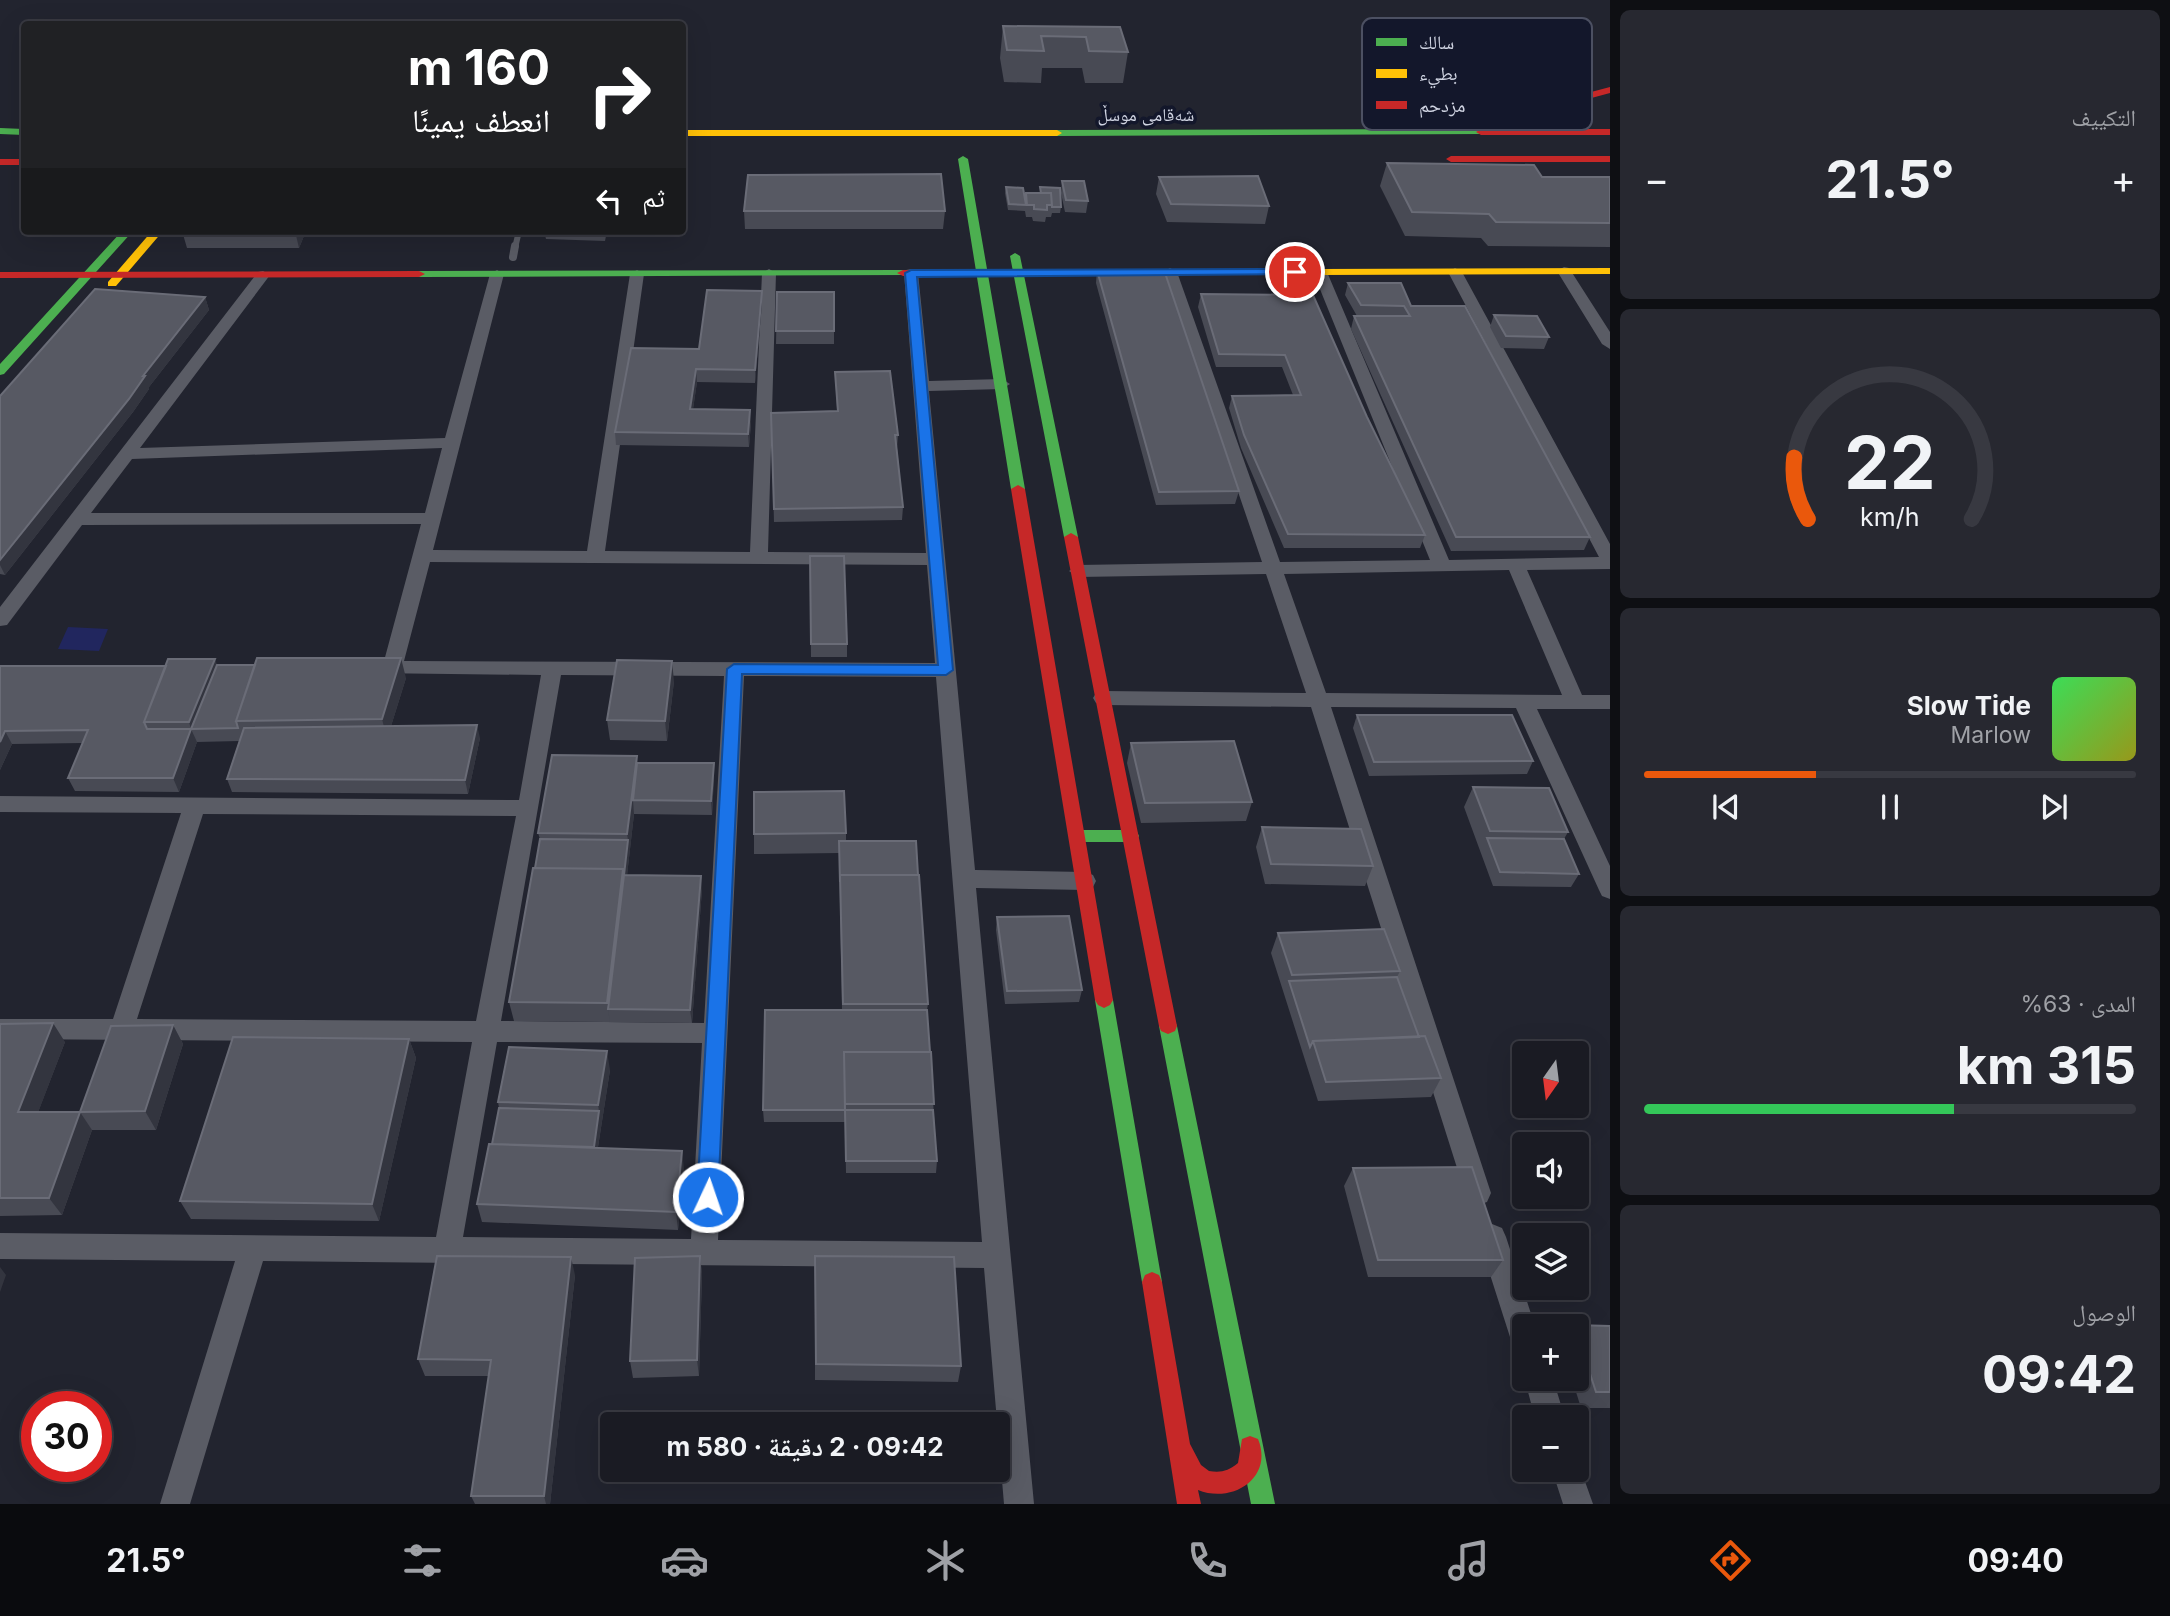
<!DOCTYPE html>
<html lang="ar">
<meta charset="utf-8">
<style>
:root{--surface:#1a1b23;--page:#272830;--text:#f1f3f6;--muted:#9fa1a6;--line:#383941;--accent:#ea580c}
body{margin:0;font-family:Inter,"Noto Naskh Arabic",sans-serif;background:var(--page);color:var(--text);direction:rtl;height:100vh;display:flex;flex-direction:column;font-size:26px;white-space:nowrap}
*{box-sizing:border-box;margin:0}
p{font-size:23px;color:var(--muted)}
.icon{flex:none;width:38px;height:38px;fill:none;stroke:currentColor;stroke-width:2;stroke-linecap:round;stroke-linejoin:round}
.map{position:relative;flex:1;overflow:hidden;direction:ltr}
.details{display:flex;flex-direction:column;gap:10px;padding:10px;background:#0e0f13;width:560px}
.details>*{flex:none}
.hud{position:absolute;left:21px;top:21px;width:665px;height:214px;border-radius:7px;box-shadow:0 7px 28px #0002,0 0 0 2px var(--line);direction:rtl;background:#202124;color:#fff;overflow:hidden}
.needle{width:46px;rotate:194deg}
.fabs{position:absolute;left:1512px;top:1041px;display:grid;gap:14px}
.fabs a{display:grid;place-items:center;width:77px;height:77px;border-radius:7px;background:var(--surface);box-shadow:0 7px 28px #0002,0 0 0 2px var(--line);font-size:35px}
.speed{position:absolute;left:21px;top:1391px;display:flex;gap:14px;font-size:35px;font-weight:700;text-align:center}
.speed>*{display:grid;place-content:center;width:91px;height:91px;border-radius:50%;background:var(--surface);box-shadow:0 7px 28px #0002,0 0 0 2px var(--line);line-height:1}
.speed .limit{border:10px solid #d22;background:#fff;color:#111}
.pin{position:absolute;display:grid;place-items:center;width:60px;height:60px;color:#fff;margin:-30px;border:4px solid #fff;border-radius:50%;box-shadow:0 2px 7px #0007}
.me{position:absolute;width:77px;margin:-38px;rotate:3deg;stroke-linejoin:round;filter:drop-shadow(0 0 5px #0008)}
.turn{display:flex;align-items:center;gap:24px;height:147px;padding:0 21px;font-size:32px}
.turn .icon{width:91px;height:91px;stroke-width:2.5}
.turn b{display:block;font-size:49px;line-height:60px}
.then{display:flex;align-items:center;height:66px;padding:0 21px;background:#0003;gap:14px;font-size:26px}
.big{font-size:52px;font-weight:700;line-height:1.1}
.details .widget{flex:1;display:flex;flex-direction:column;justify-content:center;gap:10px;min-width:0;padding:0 24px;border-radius:10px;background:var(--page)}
.details .dial{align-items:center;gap:0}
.dial svg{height:182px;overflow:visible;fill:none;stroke:var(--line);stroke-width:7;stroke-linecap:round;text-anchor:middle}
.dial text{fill:var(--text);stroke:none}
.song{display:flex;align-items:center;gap:21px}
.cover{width:84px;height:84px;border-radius:10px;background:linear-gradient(135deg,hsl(130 70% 55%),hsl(60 70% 35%))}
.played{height:7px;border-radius:4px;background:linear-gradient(90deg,var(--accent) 35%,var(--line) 35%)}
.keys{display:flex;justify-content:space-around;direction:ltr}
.heat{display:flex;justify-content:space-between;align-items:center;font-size:38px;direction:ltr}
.charge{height:10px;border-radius:5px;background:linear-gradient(90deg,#34c759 63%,var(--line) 0)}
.trip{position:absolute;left:600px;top:1412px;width:410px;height:70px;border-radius:7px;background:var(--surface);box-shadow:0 7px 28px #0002,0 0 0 2px var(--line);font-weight:700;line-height:70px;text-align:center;direction:rtl}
.menu{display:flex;height:112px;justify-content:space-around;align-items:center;background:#0a0b0e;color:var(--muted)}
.menu .icon{width:49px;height:49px}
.menu .selected{color:var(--accent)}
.menu b{font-size:32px;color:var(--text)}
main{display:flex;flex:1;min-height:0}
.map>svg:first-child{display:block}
.green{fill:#21265e}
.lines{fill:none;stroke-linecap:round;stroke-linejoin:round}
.lane-far1{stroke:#5a5c65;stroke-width:6}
.lane{stroke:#5a5c65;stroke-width:8}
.street{fill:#5a5c65;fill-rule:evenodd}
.fast{fill:#4caf50;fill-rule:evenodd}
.slow{fill:#ffc107;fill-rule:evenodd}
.jam{fill:#c62828;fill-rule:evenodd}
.wall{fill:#484a54}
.shaded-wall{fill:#33353f}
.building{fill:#575963;stroke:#6a6c77;stroke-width:2}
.route{fill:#1a73e8;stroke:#114b97;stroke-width:2}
.labels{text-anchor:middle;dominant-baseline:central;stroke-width:7;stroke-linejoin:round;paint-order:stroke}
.far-street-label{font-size:18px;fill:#d0d4e2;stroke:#13172b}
.key{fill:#13172b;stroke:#4c5062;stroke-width:2}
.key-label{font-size:19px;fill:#d0d4e2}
</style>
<main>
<section class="details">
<div class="widget"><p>التكييف</p>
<div class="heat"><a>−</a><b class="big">21.5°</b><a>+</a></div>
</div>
<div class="widget dial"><svg viewBox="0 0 100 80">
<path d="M14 69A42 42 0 1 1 86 69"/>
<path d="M14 69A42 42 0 0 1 8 42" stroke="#ea580c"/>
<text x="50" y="56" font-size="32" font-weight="700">22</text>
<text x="50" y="72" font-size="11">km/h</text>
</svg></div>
<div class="widget">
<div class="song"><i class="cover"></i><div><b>Slow Tide</b><p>Marlow</p></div></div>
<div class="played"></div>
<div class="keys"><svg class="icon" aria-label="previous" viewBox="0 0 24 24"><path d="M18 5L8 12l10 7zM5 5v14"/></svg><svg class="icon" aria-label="pause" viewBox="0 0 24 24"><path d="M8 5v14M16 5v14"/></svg><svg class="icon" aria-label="next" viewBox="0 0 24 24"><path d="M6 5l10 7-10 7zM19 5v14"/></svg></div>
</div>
<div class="widget"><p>المدى · 63%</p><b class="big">315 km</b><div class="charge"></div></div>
<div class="widget"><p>الوصول</p><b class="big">09:42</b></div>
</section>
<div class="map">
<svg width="1610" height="1504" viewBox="0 0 1610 1504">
<rect width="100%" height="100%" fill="#22242f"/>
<path class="green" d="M68,627L108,629L99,651L58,649Z"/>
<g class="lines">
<path class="lane-far1" d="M515,248L519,231"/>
<path class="lane" d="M513,257L515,246"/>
<path class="street" d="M1564,267L1569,268L1610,332V349L1602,344L1557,271Z
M1170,268L1177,272L1280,562L1430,560L1313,272L1320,268L1327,272L1449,560L1599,557L1448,272L1455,268L1462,272L1610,544V569L1527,570L1582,695H1610V709H1537L1610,866V899L1602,896L1599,890L1516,708L1331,707L1491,1193L1487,1202L1478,1205L1469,1202L1465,1193L1311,707L1103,705L1096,703L1093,698L1096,693L1103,691L1306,693L1266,574L1078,577L1069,571L1078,565L1262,562L1163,272ZM1509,570L1562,695L1326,693L1284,574Z
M769,269L776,273L768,552L926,553L904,273L906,270L911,269L918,273L929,381L1002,379L1010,384L1002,389L929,391L975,870L1085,872L1093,875L1096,881L1093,887L1085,890L976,888L1034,1504H1004L984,1268L263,1261L190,1504H160L235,1261L0,1259V1233L436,1237L472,1042L0,1039V1019H113L181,813L0,812V796L519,800L541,675L370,673L367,668L370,663L384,661L421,524L82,525L7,625L0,626V607L258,272L263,271L270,275L140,448L445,438L490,274L497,270L504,274L433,550L587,551L630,274L637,270L644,274L605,551L750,552L762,273ZM442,448L425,513H91L132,459ZM430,562L927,565L935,663L404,661ZM561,675L724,676L704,1023L501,1021ZM744,676L936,677L982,1242L718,1240ZM203,814L516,816L476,1021L137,1019ZM497,1042L702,1043L691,1239L463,1237Z
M1492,1224L1502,1228L1506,1237L1535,1326H1524V1351L1514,1347L1510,1337L1478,1237L1482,1228Z
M1524,1377L1553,1379L1565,1418H1535Z
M1577,1459L1593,1504H1563L1552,1470H1577Z"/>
<path class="fast" d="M0,128L24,129V135L0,134Z
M1481,129L1486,132L1484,134L1057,136L1052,133L1057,130Z
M963,156L968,159L1025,489L1018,493L1011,489L958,159Z
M122,231H133L4,374L0,375V364Z
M1015,253L1020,256L1078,537L1071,541L1064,537L1010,256Z
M903,270L907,271V275L419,277L413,274L419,271Z
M1077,830H1131L1137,832L1139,836L1137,840L1131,842H1077L1071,840L1069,836L1071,832Z
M1104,992L1110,995L1113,1000L1162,1282L1159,1289L1152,1292L1145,1289L1142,1282L1095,1000L1098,995Z
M1168,1018L1175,1021L1177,1026L1275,1504H1251L1159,1026L1161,1021Z"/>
<path class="slow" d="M682,130H1057L1062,133L1057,136H682Z
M152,231H163L116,286H108V282Z
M1610,268V274L1319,275L1313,272L1319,269Z"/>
<path class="jam" d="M1610,87V93L1558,107L1499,116L1494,113L1557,101Z
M1610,129V135H1481L1476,132L1481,129Z
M1610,156V162H1451L1446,159L1451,156Z
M0,159H24V165H0Z
M1319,269L1323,270V274L903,276L897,273L903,270Z
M0,272L419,271L425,274L419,277L0,278Z
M1018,485L1025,489L1113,1000L1110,1005L1104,1008L1098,1005L1095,1000L1011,489Z
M1071,533L1078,537L1177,1026L1175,1031L1168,1034L1161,1031L1159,1026L1064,537Z
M1152,1272L1159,1275L1162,1282L1190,1444L1201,1465L1209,1471C1221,1473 1228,1471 1238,1463L1242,1439L1250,1436L1258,1439C1274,1478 1232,1504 1198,1490L1201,1504H1177L1142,1282L1145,1275Z"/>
</g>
<path class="wall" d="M1003,26L1120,27L1128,52L1123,83H1085L1082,68H1042L1041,83L1004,82L1000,58Z
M1387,163L1542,177H1610V247L1488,246L1481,238L1405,236L1380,186Z
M1159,177L1269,206L1265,224L1167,222L1156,194Z
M1062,181L1088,201L1086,213L1065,212L1061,193Z
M1006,187L1025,199L1026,193H1040V187L1061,207L1060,213H1052L1051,217H1046L1045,222L1033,221L1032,217H1026L1025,211L1008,210L1005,193Z
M744,211H945L943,229H745Z
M182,231H306L299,248H187Z
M544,231H607L605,241L546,239Z
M1097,270L1239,491L1235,504L1156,505L1096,283Z
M1348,283L1411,306L1590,537L1584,550L1451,551L1351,329L1354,316H1357L1345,295Z
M762,291V303L755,383L697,382L693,409L751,423L749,447L616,445L615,432L699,349Z
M777,292L834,331V344H776Z
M1201,294L1313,295L1367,417L1425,535L1420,548H1284L1241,448L1229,408L1232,396L1293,395L1282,367H1216L1198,307Z
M205,297L209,310L149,387V389L133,412L5,575L0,574V396Z
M1494,315L1549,337L1544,349L1501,348L1490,327Z
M835,372L898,435L897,448L903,507L902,520L774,522L771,413L837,411Z
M810,556L847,644V657H811Z
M217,665L406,678L391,726L480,738L468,794L232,792L227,779L239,741L197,742L179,792L75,791L68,778L83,743L12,744L0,770V666Z
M674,681L667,741L610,740L607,720Z
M1357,715L1533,761L1527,774L1369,776L1353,728Z
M1131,743L1252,802L1246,821L1141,823L1127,763Z
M637,763H714V777L712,815L634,814L627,875L702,889L692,1023L514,1021L509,1002L535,868L540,839L538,833Z
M1473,787L1568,832L1564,839L1579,874L1571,887L1493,886L1464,807Z
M1262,827L1373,866L1365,886L1265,884L1256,847Z
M846,833V841L928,1004L927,1010L937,1161L936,1173H846L845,1122H764L763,1110L842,1010L839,853L754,854V834Z
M997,917L1082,990L1079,1002L1005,1004L996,930Z
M1278,933L1400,971L1397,977L1419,1037L1441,1078L1431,1097L1318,1101L1271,953Z
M0,1024L65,1042L38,1112H80L173,1025L183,1044L156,1130H92L62,1215L0,1216Z
M409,1039L416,1058L379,1221L191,1219L180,1201Z
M610,1070L598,1147L684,1169L678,1230L482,1222L477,1204L492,1144L499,1108L498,1102Z
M1353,1168L1503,1260L1491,1277H1368L1344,1186Z
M700,1256L702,1274L699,1376L633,1378L630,1361Z
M815,1256L961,1366L958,1382L815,1380Z
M575,1275L550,1504H475L471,1496L489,1376H425L418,1359Z
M1574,1325L1610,1326V1408H1581L1572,1379H1577V1326H1573Z"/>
<path class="shaded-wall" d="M295,231H306L299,248Z
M762,291V303L755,383V370Z
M205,297L209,310L149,387V389L133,412L5,575L0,565V560Z
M696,369L697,382L691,422L690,409Z
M750,410L751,423L749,447L748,434Z
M401,658L406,678L387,739L382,719Z
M215,659L222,679L191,729L189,722Z
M672,661L674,681L667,741L665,721Z
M477,725L480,738L468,794L465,780Z
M191,729L197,742L179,792L173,778Z
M5,731L12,744L0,770V742Z
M637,756L639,776L633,800L634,814L612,1009H608L610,1022L607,1003L623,869L628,840L627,834Z
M714,763V777L712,815L711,801Z
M701,876L702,889L692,1023L690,1010Z
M53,1023L65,1042L31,1131L18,1112Z
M173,1025L183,1044L156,1130L145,1111Z
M409,1039L416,1058L379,1221L372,1204Z
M607,1051L610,1070L595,1166L593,1153L599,1111L598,1105Z
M80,1112L92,1130L62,1215L49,1198Z
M682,1151L684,1169L678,1230L676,1212Z
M700,1256L702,1274L699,1376L697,1360Z
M571,1257L575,1275L550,1504H546L544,1496Z
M0,1267L6,1275L0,1292Z"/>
<path class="building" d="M1003,26L1120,27L1128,52L1089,51L1086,37L1041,36L1044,51L1007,50Z
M1387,163L1534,165L1542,177H1610V223L1496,222L1489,214L1412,212Z
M941,174L945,211H744L748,175Z
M1258,176L1269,206L1171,204L1159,177Z
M1062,181H1084L1088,201L1066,200Z
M1006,187L1023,188L1026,205L1009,204Z
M1040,187L1060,188L1061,207H1052L1051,193H1041Z
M1026,193H1051L1052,205H1047V210L1034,209V205H1027Z
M1097,270H1164L1239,491L1159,492Z
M1348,283H1401L1411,306H1465L1590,537H1456L1354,316H1410L1404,306L1361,305Z
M95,289L205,297L143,376H145L129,399L0,560V396Z
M707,290L762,291L755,370L696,369L690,409L750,410L748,434L615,432L631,348L699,349Z
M777,292H834V331H776Z
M1201,294L1313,295L1367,417L1425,535L1288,534L1244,435L1232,396L1301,395L1285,355L1219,354Z
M1494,315L1537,316L1549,337L1506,336Z
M890,371L898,435H895L903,507L774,509L771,413L838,411L835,372Z
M810,556H844L847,644H811Z
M257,658H401L382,719L236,721Z
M168,659H215L189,722H144Z
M617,660L672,661L665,721L607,720Z
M217,665H255L236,721L238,728L191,729Z
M0,666H166L144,722L147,729H191L173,778H68L88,730L5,731L0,742Z
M1357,715H1512L1533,761L1374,762Z
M477,725L465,780L227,779L244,728Z
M1234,741L1252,802L1145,803L1131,743Z
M552,755L637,756L627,834L538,833Z
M637,763H714L711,801L633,800Z
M1473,787L1549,788L1568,832L1490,831Z
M844,791L846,833L754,834V792Z
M1262,827L1361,829L1373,866L1271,864Z
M1487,838L1564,839L1579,874L1500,872Z
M540,839L628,840L624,875L623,869L535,868Z
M839,841H916L918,875H840V882Z
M533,868L623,869L607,1003L509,1002Z
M624,875L701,876L690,1010L608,1009Z
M840,875H919L928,1004H843Z
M1069,916L1082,990L1007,991L997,917Z
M1384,929L1400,971L1292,975L1278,933Z
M1397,977L1419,1037L1313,1041L1310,1047L1289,981Z
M765,1010H927L930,1052H844L845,1110H763Z
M53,1023L18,1112H80L49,1198H0V1024Z
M173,1025L145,1111L80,1112L111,1026Z
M1425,1036L1441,1078L1326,1082L1313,1041Z
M233,1037L409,1039L372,1204L180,1201Z
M509,1047L607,1051L598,1105L498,1102Z
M844,1052H931L934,1104H845Z
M499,1108L599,1111L594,1147L492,1144Z
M845,1110H933L937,1161H846Z
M489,1144L682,1151L676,1212L477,1204Z
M1472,1167L1503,1260H1378L1353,1168Z
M437,1256L571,1257L544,1496H471L491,1360L418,1359Z
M700,1256L697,1360L630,1361L635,1258Z
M815,1256L954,1257L961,1366L816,1364Z
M1574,1325L1610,1326V1392H1596L1577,1334V1326H1574Z"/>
<path class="route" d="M1295,269L1300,272L1299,274L917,277L953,670L946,675L742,674L718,1197L715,1204L708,1207L700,1204L697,1197L727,669L734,664L938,665L905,273L911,270Z"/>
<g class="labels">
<g class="far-street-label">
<text x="1146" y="114">شەقامی موسڵ</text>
</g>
</g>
<rect x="1362" y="18" width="230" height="112" rx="10" class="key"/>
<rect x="1376" y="38" width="31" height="8" fill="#4caf50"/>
<rect x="1376" y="69" width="31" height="9" fill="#ffc107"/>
<rect x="1376" y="101" width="31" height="8" fill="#c62828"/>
<g class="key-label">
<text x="1419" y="49">سالك</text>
<text x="1419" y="80">بطيء</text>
<text x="1419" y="112">مزدحم</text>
</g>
</svg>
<div class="fabs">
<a><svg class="needle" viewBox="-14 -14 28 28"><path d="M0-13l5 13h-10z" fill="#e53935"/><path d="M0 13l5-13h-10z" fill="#9fa1a6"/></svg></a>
<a><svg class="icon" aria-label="sound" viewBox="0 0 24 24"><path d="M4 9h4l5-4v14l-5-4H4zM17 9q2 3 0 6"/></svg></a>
<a><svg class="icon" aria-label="layers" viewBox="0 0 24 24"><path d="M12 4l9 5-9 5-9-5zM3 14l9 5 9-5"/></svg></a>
<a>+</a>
<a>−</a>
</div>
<div class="speed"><div class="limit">30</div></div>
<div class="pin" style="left:1295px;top:272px;background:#d93025"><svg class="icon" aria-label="arrive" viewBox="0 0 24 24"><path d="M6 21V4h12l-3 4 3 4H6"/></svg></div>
<svg class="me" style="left:708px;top:1197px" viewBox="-20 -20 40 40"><circle r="17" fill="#1a73e8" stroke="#fff" stroke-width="3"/><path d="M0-11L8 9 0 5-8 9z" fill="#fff"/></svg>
<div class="trip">09:42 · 2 دقيقة · 580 m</div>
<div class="hud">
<div class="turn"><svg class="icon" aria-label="right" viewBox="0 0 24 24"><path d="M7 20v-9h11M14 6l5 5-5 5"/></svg><div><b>160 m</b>انعطف يمينًا</div></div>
<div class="then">ثم<svg class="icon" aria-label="left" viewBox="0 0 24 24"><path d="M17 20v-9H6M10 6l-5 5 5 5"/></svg></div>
</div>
</div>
</main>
<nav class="menu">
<b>09:40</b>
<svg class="icon selected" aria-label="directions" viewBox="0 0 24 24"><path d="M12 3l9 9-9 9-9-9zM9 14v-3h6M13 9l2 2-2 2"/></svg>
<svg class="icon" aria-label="music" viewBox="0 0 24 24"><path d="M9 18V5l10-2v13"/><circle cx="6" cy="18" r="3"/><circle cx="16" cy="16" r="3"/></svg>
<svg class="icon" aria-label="phone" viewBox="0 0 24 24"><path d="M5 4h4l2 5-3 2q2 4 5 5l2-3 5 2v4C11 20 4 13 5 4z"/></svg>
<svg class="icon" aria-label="climate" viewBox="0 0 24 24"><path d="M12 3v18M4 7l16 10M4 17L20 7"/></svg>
<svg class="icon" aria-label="car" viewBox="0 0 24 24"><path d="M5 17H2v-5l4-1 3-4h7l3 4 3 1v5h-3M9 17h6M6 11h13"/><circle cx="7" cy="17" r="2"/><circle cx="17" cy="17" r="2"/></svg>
<svg class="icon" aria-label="filters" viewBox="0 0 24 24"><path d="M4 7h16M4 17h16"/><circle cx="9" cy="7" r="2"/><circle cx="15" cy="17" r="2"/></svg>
<b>21.5°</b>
</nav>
